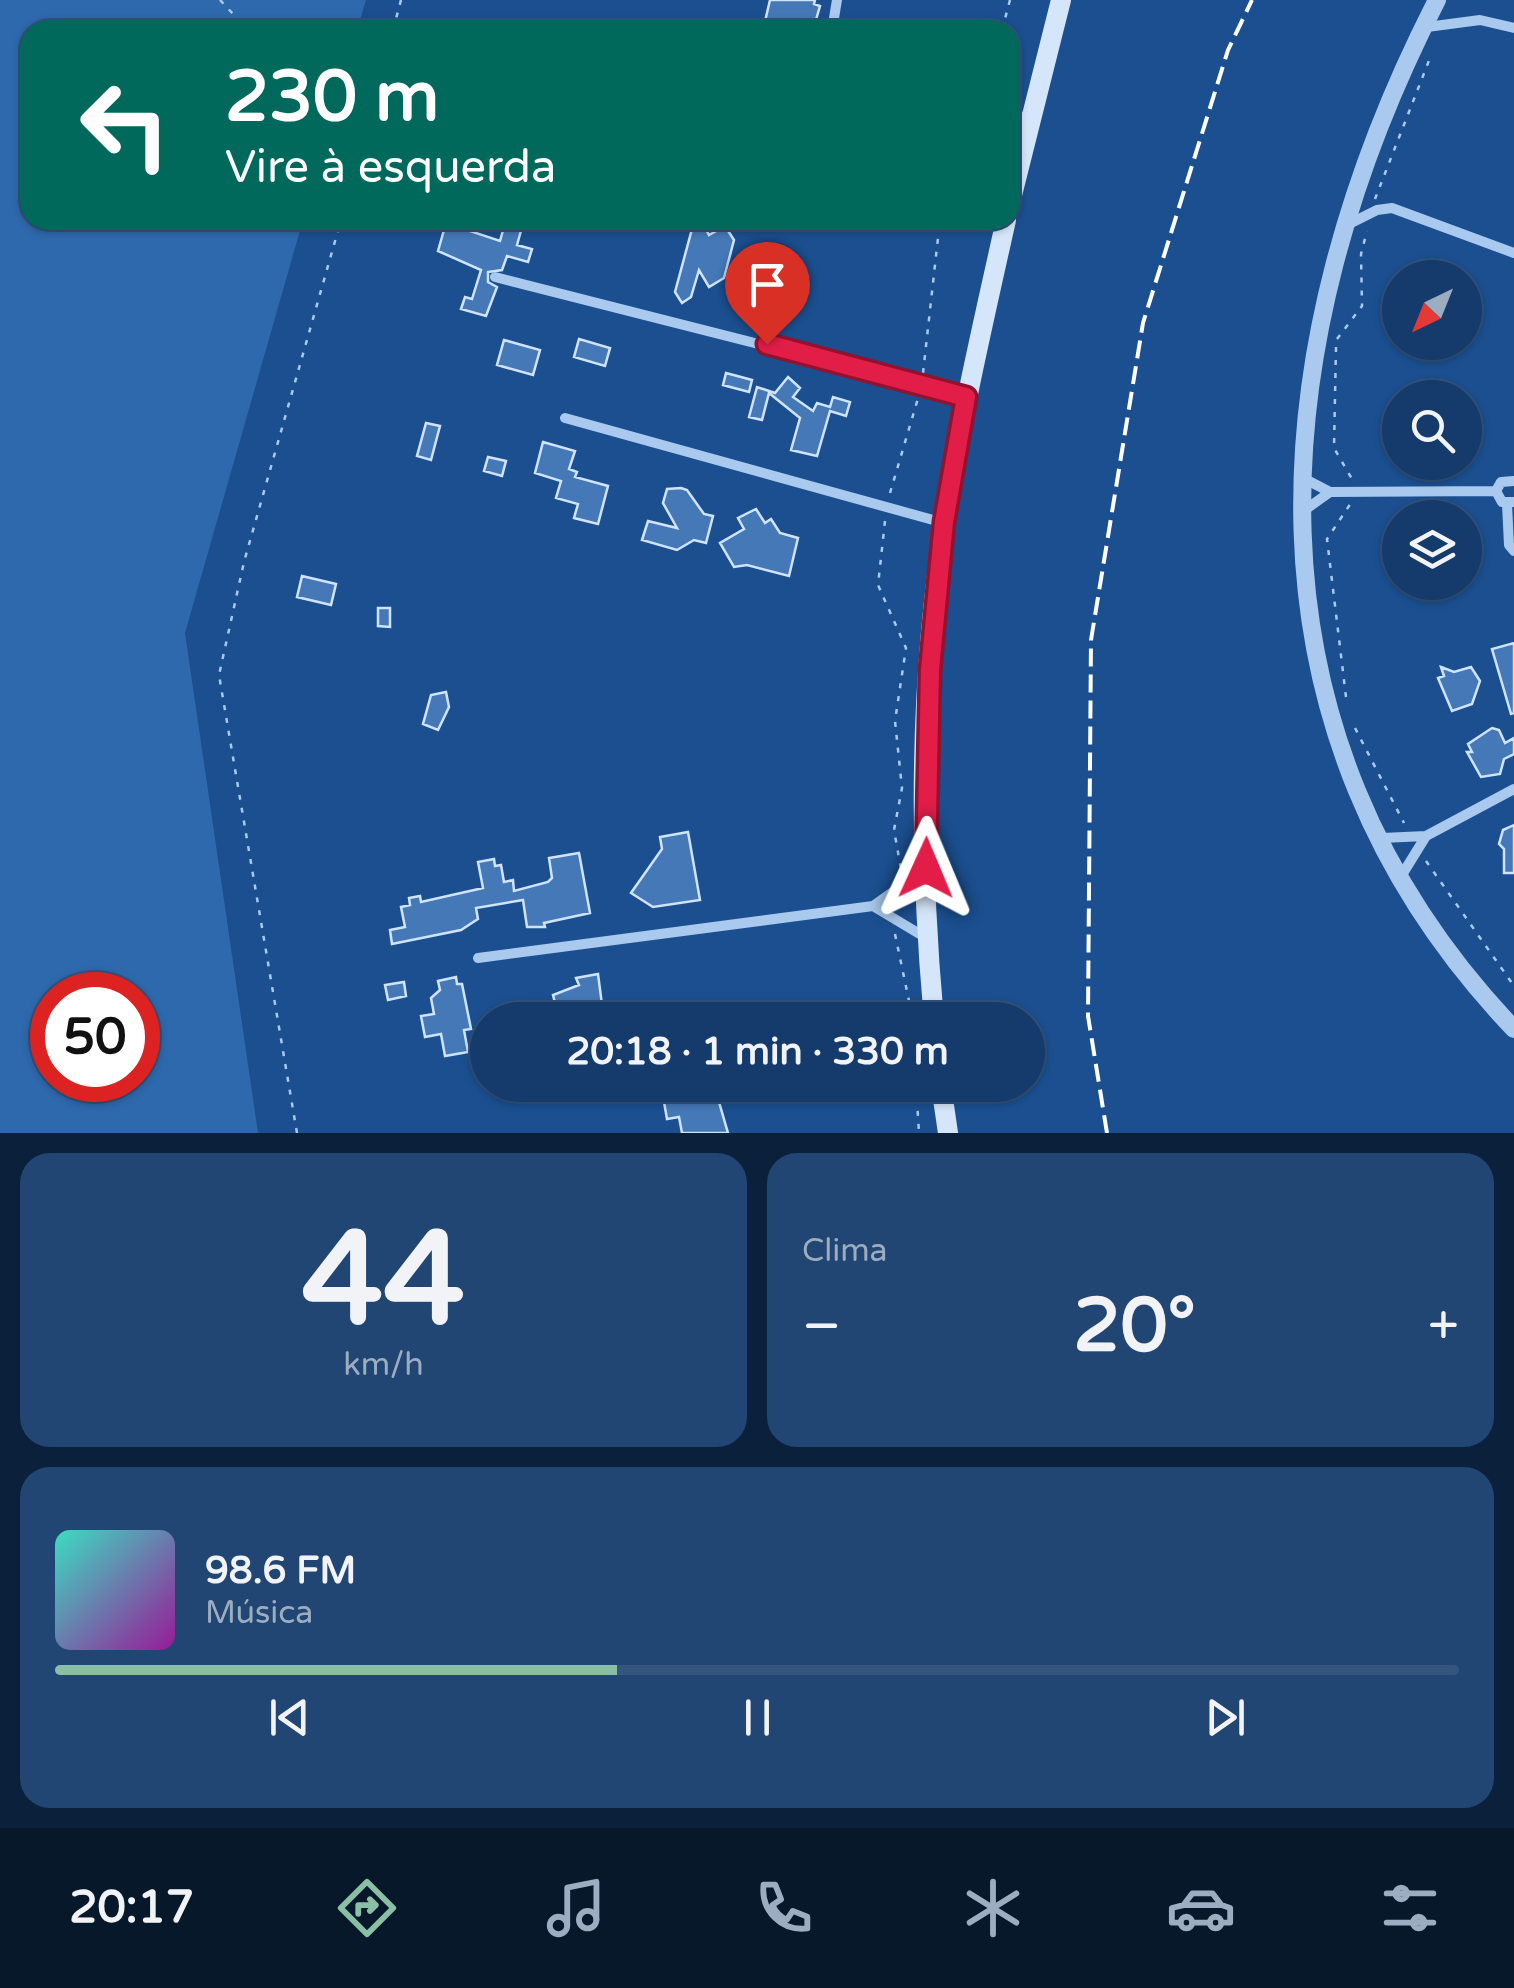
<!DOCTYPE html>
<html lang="pt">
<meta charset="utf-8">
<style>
:root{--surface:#143b6b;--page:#214673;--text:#f1f3f6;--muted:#9dadc1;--line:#33557e;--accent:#8abfa5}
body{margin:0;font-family:"Varela Round",sans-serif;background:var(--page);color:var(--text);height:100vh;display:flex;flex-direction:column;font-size:38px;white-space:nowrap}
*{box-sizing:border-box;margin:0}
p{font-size:32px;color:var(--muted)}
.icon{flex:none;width:55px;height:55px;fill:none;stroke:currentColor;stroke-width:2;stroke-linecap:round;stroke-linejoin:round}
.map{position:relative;height:1133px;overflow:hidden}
.sheet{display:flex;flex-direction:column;gap:20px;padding:20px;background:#0b203b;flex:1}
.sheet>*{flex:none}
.top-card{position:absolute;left:20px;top:20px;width:1000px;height:210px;border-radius:30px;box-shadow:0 2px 8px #0004,0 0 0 2px var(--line);background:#00695c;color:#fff;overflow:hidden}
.needle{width:65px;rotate:223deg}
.tools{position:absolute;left:1382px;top:260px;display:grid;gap:20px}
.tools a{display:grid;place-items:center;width:100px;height:100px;border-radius:50%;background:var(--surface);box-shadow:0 2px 8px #0004,0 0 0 2px var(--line);font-size:50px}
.speed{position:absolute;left:30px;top:972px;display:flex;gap:20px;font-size:50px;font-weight:700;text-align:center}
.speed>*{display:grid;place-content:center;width:130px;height:130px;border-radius:50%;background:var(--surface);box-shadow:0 2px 8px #0004,0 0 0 2px var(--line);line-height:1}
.speed .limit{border:15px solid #d22;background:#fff;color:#111}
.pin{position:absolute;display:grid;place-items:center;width:85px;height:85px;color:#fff;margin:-102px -42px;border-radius:50% 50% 50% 0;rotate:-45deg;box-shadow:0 0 10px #0007}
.pin .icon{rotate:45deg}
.me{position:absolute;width:110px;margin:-55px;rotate:1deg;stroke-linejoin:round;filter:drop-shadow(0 0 8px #0008)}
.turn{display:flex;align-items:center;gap:35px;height:210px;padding:0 40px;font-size:45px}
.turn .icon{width:130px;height:130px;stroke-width:2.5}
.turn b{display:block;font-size:70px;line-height:85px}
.big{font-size:75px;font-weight:700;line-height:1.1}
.sheet .tile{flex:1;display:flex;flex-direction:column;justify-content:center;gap:15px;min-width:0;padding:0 35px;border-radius:30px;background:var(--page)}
.sheet .dial{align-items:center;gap:0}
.dial b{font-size:130px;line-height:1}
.song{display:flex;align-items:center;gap:30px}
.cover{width:120px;height:120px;border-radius:15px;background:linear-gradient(135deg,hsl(170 70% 55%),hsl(300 70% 35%))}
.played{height:10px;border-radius:5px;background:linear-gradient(90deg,var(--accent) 40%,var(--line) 40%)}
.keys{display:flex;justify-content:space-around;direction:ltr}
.heat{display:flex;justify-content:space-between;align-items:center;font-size:55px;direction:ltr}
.sheet .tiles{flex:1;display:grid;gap:20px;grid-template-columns:1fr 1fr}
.tile:last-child{grid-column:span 2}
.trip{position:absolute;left:470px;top:1002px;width:575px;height:100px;border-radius:50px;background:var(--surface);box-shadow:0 2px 8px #0004,0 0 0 2px var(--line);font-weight:700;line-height:100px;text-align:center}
.menu{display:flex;height:160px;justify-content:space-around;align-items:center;background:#08182b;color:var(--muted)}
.menu .icon{width:70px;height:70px}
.menu .current{color:var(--accent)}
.menu b{font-size:45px;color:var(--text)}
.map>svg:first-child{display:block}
.green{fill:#2e69ad;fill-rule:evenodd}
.building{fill:#4478b7;stroke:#cfe3fa;stroke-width:2.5}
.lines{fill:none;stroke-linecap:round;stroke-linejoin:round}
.path{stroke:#a9c9ee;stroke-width:2.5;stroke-dasharray:5 8;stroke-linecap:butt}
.minor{stroke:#a9c9ee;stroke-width:10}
.tertiary{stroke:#a9c9ee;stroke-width:18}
.secondary{stroke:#d6e6fa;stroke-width:20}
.rail{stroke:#fff;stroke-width:4;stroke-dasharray:18 8;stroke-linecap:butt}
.route-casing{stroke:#92132f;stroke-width:25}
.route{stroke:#e11d48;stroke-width:18}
</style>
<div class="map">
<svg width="1514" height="1133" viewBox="0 0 1514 1133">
<rect width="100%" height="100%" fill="#1b4f8f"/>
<path class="green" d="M0,0H366L357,30H30V220H303L185,633L258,1133H0ZM52,995H138V1080H52Z"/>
<path class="building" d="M770,0H815L814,4L820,6L813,30H763Z
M506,220H524L517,245L532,249L528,262L507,256L502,270L488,272V282L497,287L486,316L461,309L465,297L472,299L481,270L438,251L446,223L500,241Z
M703,224L709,235L725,226L734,240L724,278L709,287L699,270L691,297L682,303L675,292L692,229Z
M579,339L610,348L605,366L574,357Z
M504,340L540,350L533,375L497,365Z
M726,373L752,380L749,392L723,385Z
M788,377L800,388L793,397L813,411L817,403L830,407L833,397L850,402L846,416L830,411L817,456L791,450L800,418L769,393L762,420L749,417L757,387L775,393Z
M426,423L440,426L431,460L417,456Z
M543,442L575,451L569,469L577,472L575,477L608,486L598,524L574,518L578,504L556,498L561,481L535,473Z
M488,457L506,461L502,476L484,471Z
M681,488L687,490L704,514L713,516L706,543L694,540L677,550L642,540L648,521L677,528L663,503L667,489Z
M756,509L765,523L771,519L780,533L798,538L789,576L747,565L734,567L720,543L744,529L738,518Z
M302,576L336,584L331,605L297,597Z
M378,608H390V627L378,626Z
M1514,643V713L1511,714L1492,649Z
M1441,667L1454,672L1471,667L1480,681L1472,704L1452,711L1438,678L1444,676Z
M446,692L449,707L438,730L423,724L431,695Z
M1492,728L1499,730L1505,743L1514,738V754L1504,759L1500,774L1481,777L1467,752H1472L1468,744Z
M1514,825V873H1504V849L1499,844L1503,830Z
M688,832L700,900L653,907L631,893L662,849L660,837Z
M579,853L590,913L544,923L545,927H527L523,900L476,908L478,919L461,930L392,944L390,930L405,927L401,907L410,905L409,898L420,896L421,902L483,888L478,862L494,859L495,866L501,865L504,882L513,880L514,891L548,882L552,878L549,858Z
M598,974L604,1020H550L547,1004L555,1003L553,995L579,985L576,978Z
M456,977L457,984H462L471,1029L464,1030L468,1052L445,1056L441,1034L425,1037L421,1016L434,1014L431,998L440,990L438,981Z
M404,982L406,996L388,1000L385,985Z
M661,1085H714L728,1133H682L679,1117L667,1119Z"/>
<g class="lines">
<path class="path" d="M220,0L248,30
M393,30L401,0
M1002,30L1010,0
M1375,199L1430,58
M1337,339L1362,306L1361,254L1367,231
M1336,347L1334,448L1352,479
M923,373L940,220
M890,493L919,395
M885,521L878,585L906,648L895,721L902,788L894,830L901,869
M1346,697L1327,539L1351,503
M1355,728L1404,823
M1426,861L1514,986
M895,934L913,1020
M916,1085L919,1133
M297,1133L219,675L244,562L341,220"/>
<path class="minor" d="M1427,27L1480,20L1514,28
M832,30L837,0
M1010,113L1029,119
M1349,224L1377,210L1392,208L1514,253
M495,277L967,397
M565,418L944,523
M1305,479L1330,492L1496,491
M1514,481L1501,482L1496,491L1502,502H1514
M1507,504L1509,545L1514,551
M1302,512L1330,492
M1382,838L1426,836
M1400,878L1426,836L1514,789
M873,906L928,939
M478,958L873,906L925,869"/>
<path class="tertiary" d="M1437,0C1260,345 1230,732 1514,1029"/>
<path class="secondary" d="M1010,203L1061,0
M934,1020C919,856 919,681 945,518C961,418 984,319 1006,220
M941,1085L948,1133"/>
<path class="rail" d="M1107,1133L1088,1016L1091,640L1143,323L1228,50L1252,0"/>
</g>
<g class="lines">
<defs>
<path id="route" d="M767,344L966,397L944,522L930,670L926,868"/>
</defs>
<use href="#route" class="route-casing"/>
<use href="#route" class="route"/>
</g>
</svg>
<div class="tools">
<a><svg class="needle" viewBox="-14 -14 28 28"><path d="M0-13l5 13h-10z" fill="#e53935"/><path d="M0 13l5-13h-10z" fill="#9dadc1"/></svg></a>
<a><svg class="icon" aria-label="search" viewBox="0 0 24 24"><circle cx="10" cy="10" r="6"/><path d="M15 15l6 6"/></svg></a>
<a><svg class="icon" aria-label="layers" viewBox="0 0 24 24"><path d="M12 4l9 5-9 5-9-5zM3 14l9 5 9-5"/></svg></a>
</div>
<div class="speed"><div class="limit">50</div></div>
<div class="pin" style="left:767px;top:344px;background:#d93025"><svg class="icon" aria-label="arrive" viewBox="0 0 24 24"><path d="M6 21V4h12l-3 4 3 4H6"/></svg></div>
<svg class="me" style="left:926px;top:868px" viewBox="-20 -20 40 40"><path d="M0-17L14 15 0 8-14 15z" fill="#e11d48" stroke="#fff" stroke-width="4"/></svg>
<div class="trip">20:18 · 1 min · 330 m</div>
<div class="top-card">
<div class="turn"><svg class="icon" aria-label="left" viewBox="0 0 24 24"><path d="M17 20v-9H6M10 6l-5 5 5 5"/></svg><div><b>230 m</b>Vire à esquerda</div></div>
</div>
</div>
<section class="sheet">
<div class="tiles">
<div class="tile dial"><b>44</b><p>km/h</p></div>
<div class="tile"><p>Clima</p>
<div class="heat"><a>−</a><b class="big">20°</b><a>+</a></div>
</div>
<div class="tile">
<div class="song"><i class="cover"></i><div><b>98.6 FM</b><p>Música</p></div></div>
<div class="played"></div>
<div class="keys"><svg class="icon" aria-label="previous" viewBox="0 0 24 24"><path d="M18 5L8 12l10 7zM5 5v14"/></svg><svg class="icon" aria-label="pause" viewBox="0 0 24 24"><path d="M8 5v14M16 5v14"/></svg><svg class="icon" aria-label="next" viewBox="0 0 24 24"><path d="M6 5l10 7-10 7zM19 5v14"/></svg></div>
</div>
</div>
</section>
<nav class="menu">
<b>20:17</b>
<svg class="icon current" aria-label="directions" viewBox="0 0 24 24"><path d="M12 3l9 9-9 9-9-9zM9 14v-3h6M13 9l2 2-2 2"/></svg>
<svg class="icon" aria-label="music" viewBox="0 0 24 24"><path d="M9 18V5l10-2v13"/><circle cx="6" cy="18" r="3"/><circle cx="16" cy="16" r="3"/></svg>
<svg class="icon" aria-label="phone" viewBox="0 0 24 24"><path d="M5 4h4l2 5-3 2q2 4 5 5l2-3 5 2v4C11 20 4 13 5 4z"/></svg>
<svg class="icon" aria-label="climate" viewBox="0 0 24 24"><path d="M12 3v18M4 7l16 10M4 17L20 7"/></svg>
<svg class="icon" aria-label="car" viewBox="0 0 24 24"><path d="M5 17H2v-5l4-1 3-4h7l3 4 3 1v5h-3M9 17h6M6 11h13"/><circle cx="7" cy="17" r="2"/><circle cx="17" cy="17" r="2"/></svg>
<svg class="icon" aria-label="filters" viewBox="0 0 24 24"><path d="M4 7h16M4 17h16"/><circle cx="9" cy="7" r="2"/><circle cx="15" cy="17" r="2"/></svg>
</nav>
